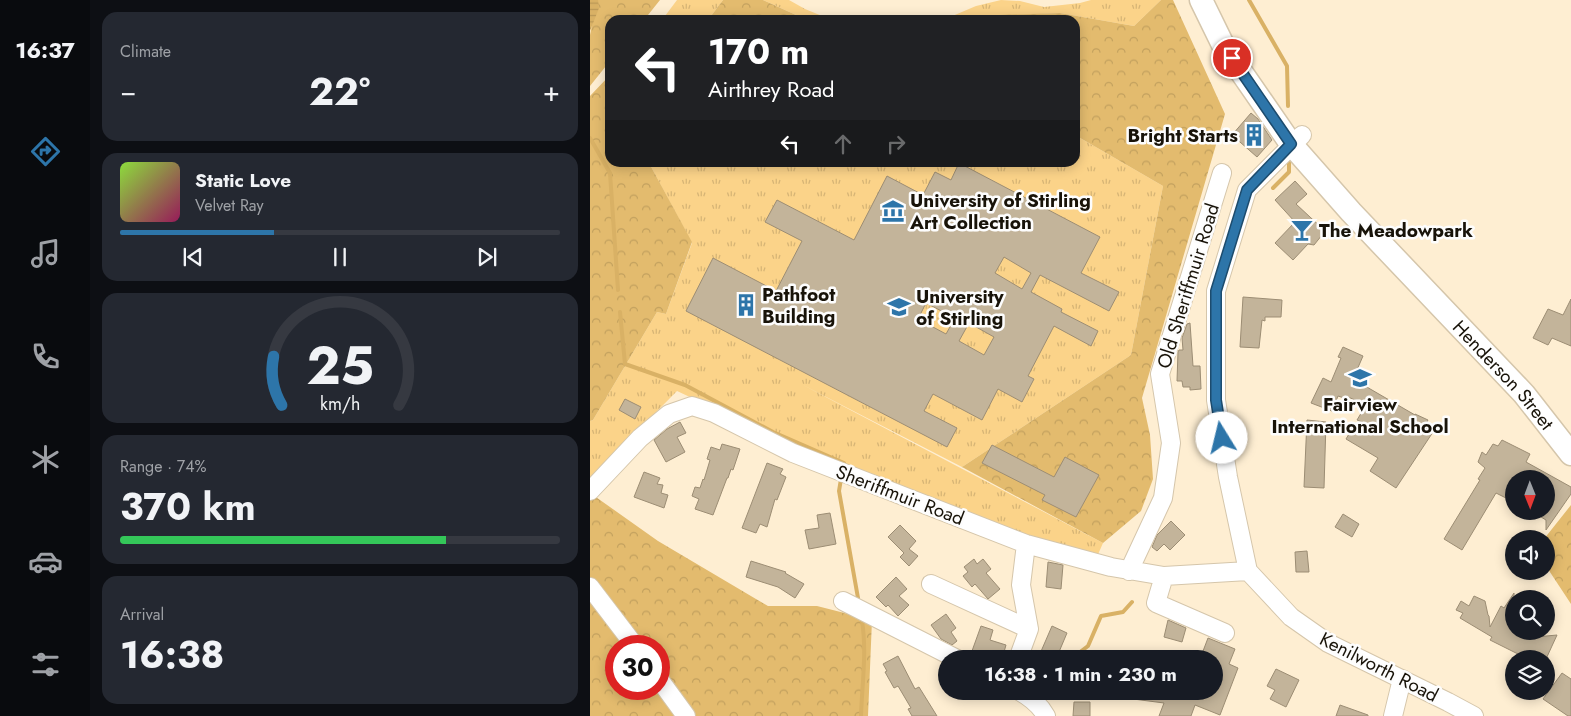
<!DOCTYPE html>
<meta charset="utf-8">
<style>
:root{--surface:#171b24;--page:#242831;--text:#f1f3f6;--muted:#9ea1a6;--line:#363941;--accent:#2d75a9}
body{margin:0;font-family:Jost,sans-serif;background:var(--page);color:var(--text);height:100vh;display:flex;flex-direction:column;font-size:19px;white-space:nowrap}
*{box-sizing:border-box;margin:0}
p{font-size:16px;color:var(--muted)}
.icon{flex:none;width:28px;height:28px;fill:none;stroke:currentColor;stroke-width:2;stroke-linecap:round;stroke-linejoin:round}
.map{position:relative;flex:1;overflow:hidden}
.drawer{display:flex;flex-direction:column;gap:12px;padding:12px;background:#0d0f14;width:500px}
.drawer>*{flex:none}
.top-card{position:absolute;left:15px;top:15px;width:475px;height:152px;border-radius:15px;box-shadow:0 2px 12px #0003;background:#202124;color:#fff;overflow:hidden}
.needle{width:32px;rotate:179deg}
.buttons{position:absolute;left:915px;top:470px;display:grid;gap:10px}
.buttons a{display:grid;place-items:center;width:50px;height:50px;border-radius:50%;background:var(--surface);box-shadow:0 2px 12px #0003;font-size:25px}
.speed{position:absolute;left:15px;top:635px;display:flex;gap:10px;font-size:25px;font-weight:700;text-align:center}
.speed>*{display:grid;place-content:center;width:65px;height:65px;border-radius:50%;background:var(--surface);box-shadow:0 2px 12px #0003;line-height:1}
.speed .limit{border:8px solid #d22;background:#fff;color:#111}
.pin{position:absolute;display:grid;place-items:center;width:42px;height:42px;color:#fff;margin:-21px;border:2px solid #fff;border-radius:50%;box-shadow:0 1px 5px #0007}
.me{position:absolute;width:55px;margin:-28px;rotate:351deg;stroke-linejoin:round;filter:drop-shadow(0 0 4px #0008)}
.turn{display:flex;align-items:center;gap:18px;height:105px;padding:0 20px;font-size:22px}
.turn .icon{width:65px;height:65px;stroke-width:2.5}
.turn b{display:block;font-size:35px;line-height:42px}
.lanes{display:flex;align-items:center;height:48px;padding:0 20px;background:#0003;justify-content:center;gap:25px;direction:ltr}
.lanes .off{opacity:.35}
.big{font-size:38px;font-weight:700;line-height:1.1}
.drawer .tile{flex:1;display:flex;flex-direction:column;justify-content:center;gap:8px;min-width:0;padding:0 18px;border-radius:15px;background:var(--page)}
.drawer .dial{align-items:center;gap:0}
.dial svg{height:130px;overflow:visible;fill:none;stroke:var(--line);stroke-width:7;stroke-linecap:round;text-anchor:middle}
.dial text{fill:var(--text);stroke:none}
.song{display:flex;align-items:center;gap:15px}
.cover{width:60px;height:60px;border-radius:8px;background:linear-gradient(135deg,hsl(90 70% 55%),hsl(330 70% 35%))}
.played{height:5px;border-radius:2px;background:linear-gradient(90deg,var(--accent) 35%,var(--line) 35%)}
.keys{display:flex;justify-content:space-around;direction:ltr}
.heat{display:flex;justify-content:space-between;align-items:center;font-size:28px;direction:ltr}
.charge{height:8px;border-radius:4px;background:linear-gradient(90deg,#34c759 74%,var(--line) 0)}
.trip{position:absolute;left:348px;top:650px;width:285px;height:50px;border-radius:25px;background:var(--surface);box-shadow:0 2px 12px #0003;font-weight:700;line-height:50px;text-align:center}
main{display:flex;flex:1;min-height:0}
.menu{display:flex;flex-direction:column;width:90px;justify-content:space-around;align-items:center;background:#090b0e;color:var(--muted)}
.menu .icon{width:35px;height:35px}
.menu .selected{color:var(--accent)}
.menu b{font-size:22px;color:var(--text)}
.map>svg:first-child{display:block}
.grass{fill:url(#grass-tufts)}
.forest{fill:url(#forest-crowns)}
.water{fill:url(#water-rules)}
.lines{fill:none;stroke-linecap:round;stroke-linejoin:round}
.stream{stroke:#d9b165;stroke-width:4}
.building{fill:#c3b49a;stroke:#9c8d74;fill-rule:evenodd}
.minor-casing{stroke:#d5c6ab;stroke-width:20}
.major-casing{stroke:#d5c6ab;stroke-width:25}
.minor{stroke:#fff;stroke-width:18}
.major{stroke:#fff;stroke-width:22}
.route-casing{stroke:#1d4c6e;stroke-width:12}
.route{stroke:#2d75a9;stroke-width:9}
.labels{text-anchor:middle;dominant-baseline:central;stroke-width:5;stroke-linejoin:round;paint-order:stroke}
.poi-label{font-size:19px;font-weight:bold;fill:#181309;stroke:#fdfdfd;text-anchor:start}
.street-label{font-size:19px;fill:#181309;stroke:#fdfdfd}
</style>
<main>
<nav class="menu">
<b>16:37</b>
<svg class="icon selected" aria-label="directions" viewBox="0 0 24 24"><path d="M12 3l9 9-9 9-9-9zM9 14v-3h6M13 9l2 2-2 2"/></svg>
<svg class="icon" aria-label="music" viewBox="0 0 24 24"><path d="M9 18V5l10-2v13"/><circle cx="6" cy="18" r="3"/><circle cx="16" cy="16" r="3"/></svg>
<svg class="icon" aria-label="phone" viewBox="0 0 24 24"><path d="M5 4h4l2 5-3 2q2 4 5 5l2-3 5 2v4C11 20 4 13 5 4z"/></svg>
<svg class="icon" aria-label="climate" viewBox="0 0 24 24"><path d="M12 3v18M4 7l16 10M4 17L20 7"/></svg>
<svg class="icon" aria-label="car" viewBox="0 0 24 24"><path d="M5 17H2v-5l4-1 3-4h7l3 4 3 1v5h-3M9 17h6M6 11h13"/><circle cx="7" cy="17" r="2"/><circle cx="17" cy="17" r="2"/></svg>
<svg class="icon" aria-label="filters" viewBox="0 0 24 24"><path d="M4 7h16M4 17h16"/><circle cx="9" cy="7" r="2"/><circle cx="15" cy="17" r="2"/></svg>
</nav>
<section class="drawer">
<div class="tile"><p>Climate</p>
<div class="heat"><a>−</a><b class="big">22°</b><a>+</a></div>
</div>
<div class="tile">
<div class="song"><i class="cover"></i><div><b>Static Love</b><p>Velvet Ray</p></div></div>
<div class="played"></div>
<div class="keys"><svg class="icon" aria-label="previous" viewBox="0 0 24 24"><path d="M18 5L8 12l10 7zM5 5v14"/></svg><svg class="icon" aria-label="pause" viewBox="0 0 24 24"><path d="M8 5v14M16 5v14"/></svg><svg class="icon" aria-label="next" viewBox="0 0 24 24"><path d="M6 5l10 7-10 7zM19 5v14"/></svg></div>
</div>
<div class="tile dial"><svg viewBox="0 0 100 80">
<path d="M14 69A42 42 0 1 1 86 69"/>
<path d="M14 69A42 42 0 0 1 9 39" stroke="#2d75a9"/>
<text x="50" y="56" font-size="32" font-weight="700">25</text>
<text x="50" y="72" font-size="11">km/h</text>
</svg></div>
<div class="tile"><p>Range · 74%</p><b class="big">370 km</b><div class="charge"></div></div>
<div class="tile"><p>Arrival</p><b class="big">16:38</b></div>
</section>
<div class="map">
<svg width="981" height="716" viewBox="0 0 981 716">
<defs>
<pattern id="grass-tufts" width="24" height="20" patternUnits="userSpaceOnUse" patternTransform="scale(1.25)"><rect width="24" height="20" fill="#fbd389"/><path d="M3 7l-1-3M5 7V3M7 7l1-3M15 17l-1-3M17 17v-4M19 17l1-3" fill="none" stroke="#d6b475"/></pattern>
<pattern id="forest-crowns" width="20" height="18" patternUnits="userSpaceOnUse" patternTransform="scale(1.25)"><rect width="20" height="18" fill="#e3bb6e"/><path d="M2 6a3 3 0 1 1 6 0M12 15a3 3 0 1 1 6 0" fill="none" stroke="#c2a05e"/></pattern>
<pattern id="water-rules" width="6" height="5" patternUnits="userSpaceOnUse" patternTransform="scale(1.25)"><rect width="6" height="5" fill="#d9b165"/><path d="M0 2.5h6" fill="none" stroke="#ba9756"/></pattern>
</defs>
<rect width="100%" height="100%" fill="#feeed2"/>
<path class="grass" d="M87,0H133L118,20H72Z
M173,0H199L215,9L242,20H217Z
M411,0L430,1L454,7L490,3L501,0H571L544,26L470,13L408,16L410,20H353L386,6Z
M485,135L573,186L541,355L372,467L211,384L513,543L506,559L262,473L87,391L0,479V421L3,420L67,312L76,314L102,243L59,163L485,162Z"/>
<path class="forest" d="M7,0H70L54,20H20V61L0,86V35Z
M133,0H173L217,20H118Z
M571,0H583L635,114L552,398L560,435L563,479L551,511L513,543L372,467L541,355L573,186L485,135V20H410L408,15L470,13L544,26Z
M20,75V162L59,163L102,242L76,314L67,312L3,420L0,421V96Z
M3,495L68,541L178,606H227L282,620L278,716H104L69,668V646H53L0,579V499Z
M981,505V604L956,566V539H954Z
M0,601L33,646H26V689H65L85,716H0Z"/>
<path class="water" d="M0,0H8L9,8L0,31Z"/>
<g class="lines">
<path class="stream" d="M659,0L697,66L698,106
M0,138L20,173L28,290
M683,188L699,172V161
M30,312L35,364L95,385L183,432L254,463L253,465
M251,479L249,491L268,598
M481,659L498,646L511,616L533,612L542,602
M271,716C272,684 277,652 272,621"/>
</g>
<path class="building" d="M661,113L668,119L682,140L667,157L642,135Z
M369,163L510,237L491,273L529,292L519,311L450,275L441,292L472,309L471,312L508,331L501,346L464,326L438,376L444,379L432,402L408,389L392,420L343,394L334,411L367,428L357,447L96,311L123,258L186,291L212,241L175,222L187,200L264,240L297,176L333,195L345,172L361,180ZM414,257L441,273L432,289L405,273ZM336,303L365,318L356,334L328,319ZM379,323L404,337L394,355L369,341Z
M705,181L717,194L706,204L734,230L732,235L724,245L718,244L703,260L685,243L705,222L685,200Z
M653,297L692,300L691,317H675V321L672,320L669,348L650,347Z
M981,299V346L962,338L958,345L943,338L958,309L973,315Z
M600,323L603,366H610L611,389L600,390V387H593L592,381H587L588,352L589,350H593L592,338L597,324Z
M753,347L773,356L763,379L825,415V414L838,420L834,427L843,432L806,488L780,471L788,458L756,439L765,424H777L767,420L776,405L756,396L754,398L748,396L742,411L721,403L733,378L741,382L751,358L748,357Z
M35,399L51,407L45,419L29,410Z
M717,420L736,422L734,488L714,487Z
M90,422L96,433L87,437L95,452L76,462L64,440L77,429Z
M912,440L940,454L936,462L981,487V494L956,530V520L941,511H956V479H924V502L906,493L872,550L854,539L890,480L888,479L895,468L888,462L892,452L896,455L903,444L908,446Z
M132,444L150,449L143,470L141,469L138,478H137L123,515L105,509L109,499L102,496L105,487L110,488L113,479L114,480L120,460L117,459L121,447L130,450Z
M402,445L464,477L475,457L509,475L486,517L452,500L455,495L392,463Z
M177,463L193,469L190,474L196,477L187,500L185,499L177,527L170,524L166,533L152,528Z
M54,472L70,478L67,484L73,485L71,493L78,495L74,508L44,497Z
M240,513L246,544L219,549L215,530L229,528L227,515Z
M753,514L769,524L762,537L745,527Z
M581,521L595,535L580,550L574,544L567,551L562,547L567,535Z
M310,525L326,541L319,549L328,556L319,566L310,557L314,553L298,537Z
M717,551L719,572H706L705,552Z
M384,559L387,564L393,559L401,569L396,573L410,589L398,599L385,584L382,587L373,576L378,572L374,567Z
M161,561L196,572L195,573L214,584L205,598L188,587L156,577Z
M458,562L473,565L471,589L456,587Z
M306,577L317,589L309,596L319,605L308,616L298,605L296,607L286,597Z
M924,593V631H947L946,637L967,635L956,659H938L900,640L902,637L870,618L873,613L866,610L871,601L879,606L884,596L895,601L898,615L899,616L900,627L911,606L914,608Z
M356,614L366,628L361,632L367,641L362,645L351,639L341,625Z
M578,620L596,628L592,642L574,637Z
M391,626L403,630L400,640L416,645L412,659L382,651Z
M462,626L477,633L466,659H456L449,656Z
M618,638L645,649L639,664L648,668L630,715L605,705L601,716H569L574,703L528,697V691H624V659H610Z
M308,656L325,689L329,687L347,716H322L318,709L321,708L308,686L304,688L295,672L297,671L293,664Z
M686,669L709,680L696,707L680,699L685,690L677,686Z
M972,673L981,679V716H978L953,699Z
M484,702H500V716H483Z
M750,705L778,715V716H746Z"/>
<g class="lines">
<defs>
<path id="minor" d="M712,135L657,190L626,291V400L638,477L658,571L701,617L738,643L858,702L884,716
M0,491L50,438L79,414L102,406L124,413L203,453L436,544L521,567L574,576L658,571
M539,571L573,498L581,443L570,374L632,173
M574,576L566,603L635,633
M341,584L439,629
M0,587L45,646
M253,601L367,659
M428,659L439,629L431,585L436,544
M69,679L96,716
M429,691C440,697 450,705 456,716
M803,716L812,679"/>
<g id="major">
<path id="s1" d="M611,0L634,47L701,144L761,212L934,394L981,454"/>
</g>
</defs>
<use href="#minor" class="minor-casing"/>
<use href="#major" class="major-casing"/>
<use href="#minor" class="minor"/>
<use href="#major" class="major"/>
</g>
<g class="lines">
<defs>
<path id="route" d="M632,438L626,400V291L657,190L701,144L642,58"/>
</defs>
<use href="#route" class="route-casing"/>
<use href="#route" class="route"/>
</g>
<defs>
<symbol id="building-bare" viewBox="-9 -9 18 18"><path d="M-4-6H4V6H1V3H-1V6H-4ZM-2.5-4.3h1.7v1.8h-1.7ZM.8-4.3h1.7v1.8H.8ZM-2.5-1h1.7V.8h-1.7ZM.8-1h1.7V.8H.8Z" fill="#2d75a9" stroke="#fdfdfd" stroke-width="2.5" paint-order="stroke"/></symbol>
<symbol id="museum-bare" viewBox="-9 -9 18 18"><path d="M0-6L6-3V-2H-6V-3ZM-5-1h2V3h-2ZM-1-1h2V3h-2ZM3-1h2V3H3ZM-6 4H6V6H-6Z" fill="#2d75a9" stroke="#fdfdfd" stroke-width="2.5" paint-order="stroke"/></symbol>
<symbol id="bar-bare" viewBox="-9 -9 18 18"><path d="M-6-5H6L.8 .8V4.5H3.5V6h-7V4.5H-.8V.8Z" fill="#2d75a9" stroke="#fdfdfd" stroke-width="2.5" paint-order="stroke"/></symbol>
<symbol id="university-bare" viewBox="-9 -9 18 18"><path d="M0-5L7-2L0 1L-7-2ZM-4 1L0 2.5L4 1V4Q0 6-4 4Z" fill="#2d75a9" stroke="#fdfdfd" stroke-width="2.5" paint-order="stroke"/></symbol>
<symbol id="school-bare" viewBox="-9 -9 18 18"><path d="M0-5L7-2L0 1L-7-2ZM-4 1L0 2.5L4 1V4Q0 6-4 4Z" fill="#2d75a9" stroke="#fdfdfd" stroke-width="2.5" paint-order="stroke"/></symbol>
</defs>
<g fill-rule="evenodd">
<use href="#building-bare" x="648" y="119" width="32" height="32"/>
<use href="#museum-bare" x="287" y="195" width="32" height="32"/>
<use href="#bar-bare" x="696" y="214" width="32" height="32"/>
<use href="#building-bare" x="140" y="289" width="32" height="32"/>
<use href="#university-bare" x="293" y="291" width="32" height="32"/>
<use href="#school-bare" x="754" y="362" width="32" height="32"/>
</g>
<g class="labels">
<g class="poi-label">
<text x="648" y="135" text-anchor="end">Bright Starts</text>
<text x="320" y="200">University of Stirling<tspan x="320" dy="22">Art Collection</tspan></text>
<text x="729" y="230">The Meadowpark</text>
<text x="172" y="294">Pathfoot<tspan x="172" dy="22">Building</tspan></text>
<text x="326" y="296">University<tspan x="326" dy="22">of Stirling</tspan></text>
<text x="770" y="404" text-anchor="middle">Fairview<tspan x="770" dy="22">International School</tspan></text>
</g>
<g class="street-label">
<text transform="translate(598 286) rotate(-73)">Old Sheriffmuir Road</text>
<text stroke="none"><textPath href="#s1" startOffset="484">Henderson Street</textPath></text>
<text transform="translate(310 495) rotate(21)">Sheriffmuir Road</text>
<text transform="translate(789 667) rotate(27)">Kenilworth Road</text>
</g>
</g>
</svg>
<div class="buttons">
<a><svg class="needle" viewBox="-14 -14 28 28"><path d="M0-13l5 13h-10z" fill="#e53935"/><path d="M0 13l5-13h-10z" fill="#9ea1a6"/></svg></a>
<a><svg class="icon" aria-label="sound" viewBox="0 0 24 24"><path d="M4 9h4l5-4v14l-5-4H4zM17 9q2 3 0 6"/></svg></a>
<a><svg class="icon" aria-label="search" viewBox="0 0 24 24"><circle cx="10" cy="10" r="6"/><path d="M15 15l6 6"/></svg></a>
<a><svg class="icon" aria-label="layers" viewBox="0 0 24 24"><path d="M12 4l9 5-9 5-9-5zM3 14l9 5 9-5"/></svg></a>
</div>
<div class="speed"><div class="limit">30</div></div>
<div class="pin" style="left:642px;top:58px;background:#d93025"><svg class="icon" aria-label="arrive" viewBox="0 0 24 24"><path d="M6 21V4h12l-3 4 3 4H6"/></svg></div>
<svg class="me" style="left:632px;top:438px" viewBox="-20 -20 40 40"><circle r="19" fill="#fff"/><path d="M0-13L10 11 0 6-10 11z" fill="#2d75a9"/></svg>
<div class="trip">16:38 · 1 min · 230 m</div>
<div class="top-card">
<div class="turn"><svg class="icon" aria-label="left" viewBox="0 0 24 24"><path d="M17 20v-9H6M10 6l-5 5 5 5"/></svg><div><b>170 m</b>Airthrey Road</div></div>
<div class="lanes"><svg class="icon" aria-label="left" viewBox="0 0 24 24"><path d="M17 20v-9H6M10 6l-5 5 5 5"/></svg><svg class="icon off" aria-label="ahead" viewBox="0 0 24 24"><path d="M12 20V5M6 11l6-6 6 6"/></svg><svg class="icon off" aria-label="right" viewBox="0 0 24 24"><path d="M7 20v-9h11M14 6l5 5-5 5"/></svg></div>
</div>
</div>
</main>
